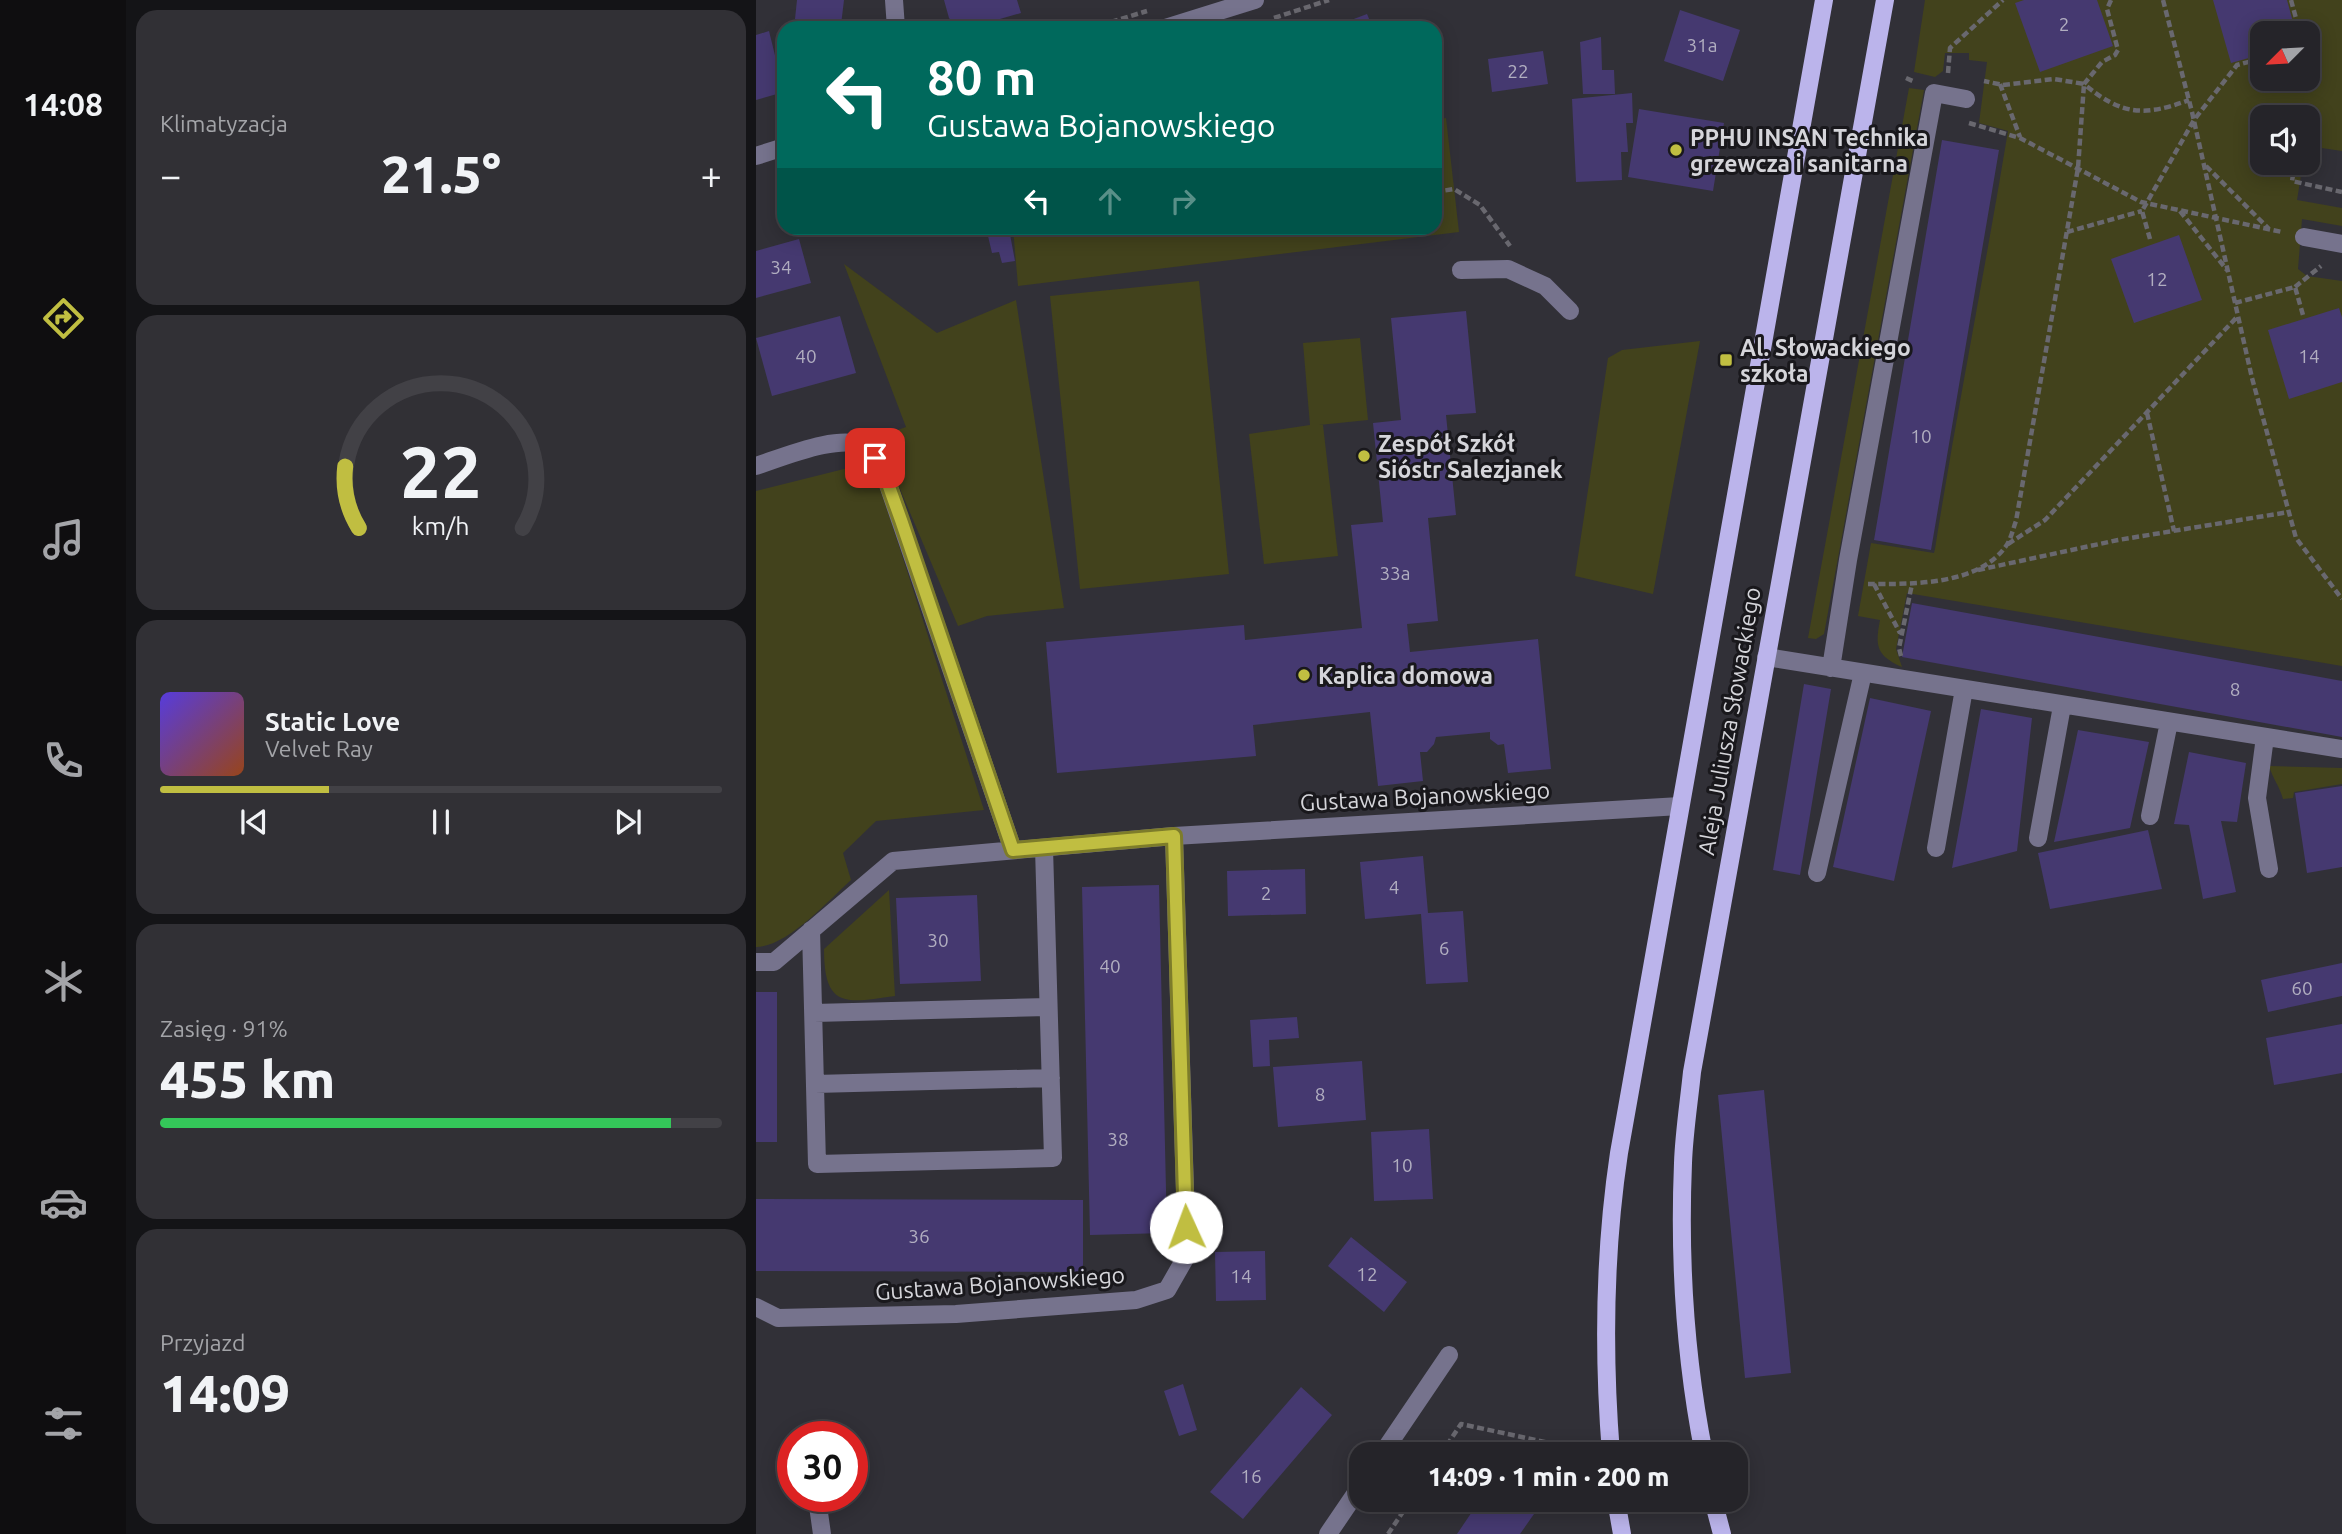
<!DOCTYPE html>
<html lang="pl">
<meta charset="utf-8">
<style>
:root{--surface:#252429;--page:#313035;--text:#f1f3f6;--muted:#a3a4a8;--line:#424146;--accent:#c0be41}
body{margin:0;font-family:Ubuntu,sans-serif;background:var(--page);color:var(--text);height:100vh;display:flex;flex-direction:column;font-size:26px;white-space:nowrap}
*{box-sizing:border-box;margin:0}
p{font-size:23px;color:var(--muted)}
.icon{flex:none;width:38px;height:38px;fill:none;stroke:currentColor;stroke-width:2;stroke-linecap:round;stroke-linejoin:round}
.map{position:relative;flex:1;overflow:hidden}
.drawer{display:flex;flex-direction:column;gap:10px;padding:10px;background:#141417;width:630px}
.drawer>*{flex:none}
.guide{position:absolute;left:21px;top:21px;width:665px;height:214px;border-radius:21px;box-shadow:0 4px 18px #0003,0 0 0 2px var(--line);background:#00695c;color:#fff;overflow:hidden}
.needle{width:46px;rotate:246deg}
.tools{position:absolute;left:1494px;top:21px;display:grid;gap:14px}
.tools a{display:grid;place-items:center;width:70px;height:70px;border-radius:14px;background:var(--surface);box-shadow:0 4px 18px #0003,0 0 0 2px var(--line);font-size:35px}
.speed{position:absolute;left:21px;top:1421px;display:flex;gap:14px;font-size:35px;font-weight:700;text-align:center}
.speed>*{display:grid;place-content:center;width:91px;height:91px;border-radius:50%;background:var(--surface);box-shadow:0 4px 18px #0003,0 0 0 2px var(--line);line-height:1}
.speed .limit{border:10px solid #d22;background:#fff;color:#111}
.pin{position:absolute;display:grid;place-items:center;width:60px;height:60px;color:#fff;margin:-30px;border-radius:14px;box-shadow:0 4px 10px #0006}
.me{position:absolute;width:77px;margin:-38px;rotate:358deg;stroke-linejoin:round;filter:drop-shadow(0 0 5px #0008)}
.turn{display:flex;align-items:center;gap:24px;height:147px;padding:0 35px;font-size:32px}
.turn .icon{width:91px;height:91px;stroke-width:2.5}
.turn b{display:block;font-size:49px;line-height:60px}
.lanes{display:flex;align-items:center;height:66px;padding:0 35px;background:#0003;justify-content:center;gap:35px;direction:ltr}
.lanes .off{opacity:.35}
.big{font-size:52px;font-weight:800;line-height:1.1}
.drawer .tile{flex:1;display:flex;flex-direction:column;justify-content:center;gap:10px;min-width:0;padding:0 24px;border-radius:21px;background:var(--page)}
.drawer .dial{align-items:center;gap:0}
.dial svg{height:182px;overflow:visible;fill:none;stroke:var(--line);stroke-width:7;stroke-linecap:round;text-anchor:middle}
.dial text{fill:var(--text);stroke:none}
.song{display:flex;align-items:center;gap:21px}
.cover{width:84px;height:84px;border-radius:10px;background:linear-gradient(135deg,hsl(250 70% 55%),hsl(20 70% 35%))}
.played{height:7px;border-radius:4px;background:linear-gradient(90deg,var(--accent) 30%,var(--line) 30%)}
.keys{display:flex;justify-content:space-around;direction:ltr}
.heat{display:flex;justify-content:space-between;align-items:center;font-size:38px;direction:ltr}
.charge{height:10px;border-radius:5px;background:linear-gradient(90deg,#34c759 91%,var(--line) 0)}
.trip{position:absolute;left:593px;top:1442px;width:399px;height:70px;border-radius:21px;background:var(--surface);box-shadow:0 4px 18px #0003,0 0 0 2px var(--line);font-weight:800;line-height:70px;text-align:center}
main{display:flex;flex:1;min-height:0}
.tab-bar{display:flex;flex-direction:column;width:126px;justify-content:space-around;align-items:center;background:#0f0e10;color:var(--muted)}
.tab-bar .icon{width:49px;height:49px}
.tab-bar .active{color:var(--accent)}
.tab-bar b{font-size:32px;color:var(--text)}
.map>svg:first-child{display:block}
.green{fill:#42421c;fill-rule:evenodd}
.building{fill:#453970}
.lines{fill:none;stroke-linecap:round;stroke-linejoin:round}
.path{stroke:#69686f;stroke-width:4.5;stroke-dasharray:7 3.5;stroke-linecap:butt}
.minor{stroke:#76738d;stroke-width:18}
.major{stroke:#bbb4eb;stroke-width:18}
.route-casing{stroke:#7d7c2a;stroke-width:18}
.route{stroke:#c0be41;stroke-width:12}
.poi-dot{fill:#c0be41;stroke:#19181c;stroke-width:2.5}
.labels{text-anchor:middle;dominant-baseline:central;stroke-width:6;stroke-linejoin:round;paint-order:stroke}
.number-label{font-size:19px;fill:#b1aec0}
.poi-label{font-size:23px;font-weight:bold;fill:#d5d5da;stroke:#19181c;text-anchor:start}
.street-label{font-size:23px;fill:#d5d5da;stroke:#19181c}
</style>
<main>
<nav class="tab-bar">
<b>14:08</b>
<svg class="icon active" aria-label="directions" viewBox="0 0 24 24"><path d="M12 3l9 9-9 9-9-9zM9 14v-3h6M13 9l2 2-2 2"/></svg>
<svg class="icon" aria-label="music" viewBox="0 0 24 24"><path d="M9 18V5l10-2v13"/><circle cx="6" cy="18" r="3"/><circle cx="16" cy="16" r="3"/></svg>
<svg class="icon" aria-label="phone" viewBox="0 0 24 24"><path d="M5 4h4l2 5-3 2q2 4 5 5l2-3 5 2v4C11 20 4 13 5 4z"/></svg>
<svg class="icon" aria-label="climate" viewBox="0 0 24 24"><path d="M12 3v18M4 7l16 10M4 17L20 7"/></svg>
<svg class="icon" aria-label="car" viewBox="0 0 24 24"><path d="M5 17H2v-5l4-1 3-4h7l3 4 3 1v5h-3M9 17h6M6 11h13"/><circle cx="7" cy="17" r="2"/><circle cx="17" cy="17" r="2"/></svg>
<svg class="icon" aria-label="filters" viewBox="0 0 24 24"><path d="M4 7h16M4 17h16"/><circle cx="9" cy="7" r="2"/><circle cx="15" cy="17" r="2"/></svg>
</nav>
<section class="drawer">
<div class="tile"><p>Klimatyzacja</p>
<div class="heat"><a>−</a><b class="big">21.5°</b><a>+</a></div>
</div>
<div class="tile dial"><svg viewBox="0 0 100 80">
<path d="M14 69A42 42 0 1 1 86 69"/>
<path d="M14 69A42 42 0 0 1 8 42" stroke="#c0be41"/>
<text x="50" y="56" font-size="32" font-weight="700">22</text>
<text x="50" y="72" font-size="11">km/h</text>
</svg></div>
<div class="tile">
<div class="song"><i class="cover"></i><div><b>Static Love</b><p>Velvet Ray</p></div></div>
<div class="played"></div>
<div class="keys"><svg class="icon" aria-label="previous" viewBox="0 0 24 24"><path d="M18 5L8 12l10 7zM5 5v14"/></svg><svg class="icon" aria-label="pause" viewBox="0 0 24 24"><path d="M8 5v14M16 5v14"/></svg><svg class="icon" aria-label="next" viewBox="0 0 24 24"><path d="M6 5l10 7-10 7zM19 5v14"/></svg></div>
</div>
<div class="tile"><p>Zasięg · 91%</p><b class="big">455 km</b><div class="charge"></div></div>
<div class="tile"><p>Przyjazd</p><b class="big">14:09</b></div>
</section>
<div class="map">
<svg width="1586" height="1534" viewBox="0 0 1586 1534">
<rect width="100%" height="100%" fill="#313037"/>
<path class="green" d="M1169,0H1586V151L1552,146V117H1507V163H1547L1541,200L1586,208V226L1546,219L1542,269L1551,276L1586,281V666L1151,593L1140,649L1146,667C1120,655 1119,646 1124,620L1102,616L1115,543L1178,553L1179,549C1201,409 1229,271 1252,131L1223,123L1231,62L1213,60V53H1189L1187,71L1179,77L1158,72ZM1507,33H1552V79H1507Z
M1153,88L1168,90L1068,634L1060,639L1052,638Z
M690,118L703,232L262,286L257,228H679V120Z
M88,264L181,333L260,300L308,608L231,616L202,626L122,437L150,427Z
M443,281L473,574L324,589L294,296Z
M604,338L612,420L563,425H567L582,556L508,564L493,434L554,425L547,343Z
M944,341L897,594L819,576L852,358L866,350Z
M116,462L228,810L120,821L87,853L95,880C72,901 31,947 0,947V491Z
M1513,766L1586,768V784L1538,792L1537,798L1527,799C1523,785 1517,779 1513,766Z
M133,890L139,996C90,1003 68,1009 68,949Z"/>
<path class="building" d="M41,0H88L85,25L39,19Z
M188,0H261L265,13L230,23L231,28H201L193,18Z
M1268,0H1341L1357,46L1284,72L1259,3Z
M1457,0H1531L1540,33H1507V54L1475,63Z
M924,10L984,30L967,81L908,61Z
M611,14L617,28H574Z
M13,31L28,92L0,100V35Z
M845,37L846,70H858L859,94H827L824,42Z
M787,51L792,84L736,92L732,59Z
M876,93L877,123H870L872,152H865L866,180L820,182L816,99Z
M883,109L968,123L957,191L872,177Z
M1186,140L1243,150L1175,550L1118,540Z
M253,229L259,261L246,263L243,252L236,253L232,236Z
M1423,235L1446,300L1378,323L1355,259Z
M43,239L55,283L0,298V251Z
M1583,308L1586,317V382L1533,399L1512,330Z
M710,311L720,413L690,415L700,515L672,518L682,621L651,624L654,652L782,639L795,769L752,773L748,744L742,745L734,739V732L680,737L678,744L671,752H664L667,781L622,786L614,712L497,725L500,756L301,773L290,642L488,625L489,640L606,628L595,525L627,522L617,423L645,420L635,318Z
M84,316L100,373L16,396L0,338Z
M1156,603L1586,681V737L1146,657Z
M1048,684L1075,689L1044,875L1017,870Z
M1114,698L1175,711L1138,881L1077,867Z
M1225,709L1276,718L1261,851L1196,868Z
M1322,730L1393,742L1374,828L1298,842Z
M1433,752L1490,763L1481,822L1465,821L1480,892L1447,899L1433,825L1418,824Z
M1586,786V867L1551,873L1539,793Z
M1392,830L1406,889L1294,909L1282,853Z
M667,856L672,913L707,911L712,982L670,984L665,914L609,919L604,862Z
M549,869L550,914L472,916L471,871Z
M403,885L411,1233L334,1235L326,887Z
M221,895L225,981L144,984L140,898Z
M1586,963V996L1512,1012L1505,980Z
M0,992H21V1142H0Z
M541,1017L543,1038L513,1040L514,1066L497,1067L494,1020Z
M1586,1024V1073L1518,1085L1510,1038Z
M606,1061L610,1120L522,1127L517,1067Z
M1008,1090L1035,1373L989,1378L962,1095Z
M673,1129L677,1199L618,1201L615,1132Z
M0,1199L327,1200V1272L0,1271Z
M595,1237L651,1282L628,1312L572,1266Z
M509,1251L510,1300L460,1301L459,1252Z
M427,1384L441,1430L423,1436L408,1391Z
M545,1387L576,1415L487,1519L454,1492Z
M724,1500H779L785,1504L764,1534H701Z"/>
<g class="lines">
<path class="path" d="M1355,0L1351,9L1362,50L1359,55L1346,62L1328,84C1365,115 1388,117 1433,100
M1407,0L1436,112L1496,378L1540,538L1586,599
M1535,0L1544,33
M518,18L573,0
M335,28L391,11
M1192,73L1194,48L1247,0
M1150,78L1159,82
M1244,84L1264,137
M1213,123L1264,138L1385,202L1526,232
M1539,163L1536,181L1586,192
M1450,166L1513,229
M679,192L698,189L724,205L754,246
M1424,211L1471,270
M1311,232L1386,211
M1394,239L1386,211L1438,120L1481,65L1507,58
M1539,287L1565,266
M1479,303L1539,287L1547,315
M1391,413L1418,531
M1252,544L1289,520L1481,317
M1222,570L1362,540L1533,512
M1112,584C1155,584 1222,586 1250,546C1255,539 1257,529 1260,521L1322,168L1328,84L1298,79L1247,85L1228,81
M1118,584L1144,633
M1145,656L1143,648L1156,584
M685,1454L705,1424L817,1448
M632,1534L655,1500"/>
<path class="minor" d="M138,0L140,28
M409,28L499,0
M0,156L28,147
M1548,237L1586,244
M705,270L752,269L789,286L814,311
M0,466C25,458 88,431 111,448C117,452 122,464 127,470L257,850
M1010,657L1586,749
M1075,668L1092,560L1178,93L1210,99
M1509,737L1501,798L1513,869
M1394,816L1413,722
M1282,838L1306,706
M1180,848L1208,689
M1061,873L1107,673
M55,930L61,1164L297,1158L288,848
M0,962H18L137,861L418,836L924,806
M58,1013L292,1007
M59,1084L295,1078
M0,1307L22,1318L200,1314L380,1300L411,1290L431,1255L418,836
M626,1454L693,1355
M62,1506L66,1534
M572,1534L606,1484"/>
<path class="major" d="M855,1454C847,1353 848,1253 863,1153L1068,0
M948,1454C929,1358 923,1260 927,1163C928,1133 933,1102 936,1072L1129,0
M860,1500L866,1534
M957,1500L966,1534"/>
</g>
<g class="lines">
<defs>
<path id="route" d="M119,458L127,470L145,520L257,850L418,836L430,1227"/>
</defs>
<use href="#route" class="route-casing"/>
<use href="#route" class="route"/>
</g>
<g class="poi-dot">
<circle cx="920" cy="150" r="7"/>
<rect x="963" y="353" width="14" height="14" rx="3.5"/>
<circle cx="608" cy="456" r="7"/>
<circle cx="548" cy="675" r="7"/>
</g>
<g class="labels">
<g class="number-label">
<text x="1308" y="24">2</text>
<text x="946" y="45">31a</text>
<text x="762" y="71">22</text>
<text x="25" y="267">34</text>
<text x="1401" y="279">12</text>
<text x="50" y="356">40</text>
<text x="1553" y="356">14</text>
<text x="1165" y="436">10</text>
<text x="639" y="573">33a</text>
<text x="1479" y="689">8</text>
<text x="638" y="887">4</text>
<text x="510" y="893">2</text>
<text x="182" y="940">30</text>
<text x="688" y="948">6</text>
<text x="354" y="966">40</text>
<text x="1546" y="988">60</text>
<text x="564" y="1094">8</text>
<text x="362" y="1139">38</text>
<text x="646" y="1165">10</text>
<text x="163" y="1236">36</text>
<text x="611" y="1274">12</text>
<text x="485" y="1276">14</text>
<text x="495" y="1476">16</text>
</g>
<g class="poi-label">
<text x="934" y="137">PPHU INSAN Technika<tspan x="934" dy="26">grzewcza i sanitarna</tspan></text>
<text x="984" y="347">Al. Słowackiego<tspan x="984" dy="26">szkoła</tspan></text>
<text x="622" y="443">Zespół Szkół<tspan x="622" dy="26">Sióstr Salezjanek</tspan></text>
<text x="562" y="675">Kaplica domowa</text>
</g>
<g class="street-label">
<text transform="translate(973 721) rotate(-80)">Aleja Juliusza Słowackiego</text>
<text transform="translate(669 796) rotate(-3)">Gustawa Bojanowskiego</text>
<text transform="translate(244 1283) rotate(-4)">Gustawa Bojanowskiego</text>
</g>
</g>
</svg>
<div class="tools">
<a><svg class="needle" viewBox="-14 -14 28 28"><path d="M0-13l5 13h-10z" fill="#e53935"/><path d="M0 13l5-13h-10z" fill="#a3a4a8"/></svg></a>
<a><svg class="icon" aria-label="sound" viewBox="0 0 24 24"><path d="M4 9h4l5-4v14l-5-4H4zM17 9q2 3 0 6"/></svg></a>
</div>
<div class="speed"><div class="limit">30</div></div>
<div class="pin" style="left:119px;top:458px;background:#d93025"><svg class="icon" aria-label="arrive" viewBox="0 0 24 24"><path d="M6 21V4h12l-3 4 3 4H6"/></svg></div>
<svg class="me" style="left:430px;top:1227px" viewBox="-20 -20 40 40"><circle r="19" fill="#fff"/><path d="M0-13L10 11 0 6-10 11z" fill="#c0be41"/></svg>
<div class="trip">14:09 · 1 min · 200 m</div>
<div class="guide">
<div class="turn"><svg class="icon" aria-label="left" viewBox="0 0 24 24"><path d="M17 20v-9H6M10 6l-5 5 5 5"/></svg><div><b>80 m</b>Gustawa Bojanowskiego</div></div>
<div class="lanes"><svg class="icon" aria-label="left" viewBox="0 0 24 24"><path d="M17 20v-9H6M10 6l-5 5 5 5"/></svg><svg class="icon off" aria-label="ahead" viewBox="0 0 24 24"><path d="M12 20V5M6 11l6-6 6 6"/></svg><svg class="icon off" aria-label="right" viewBox="0 0 24 24"><path d="M7 20v-9h11M14 6l5 5-5 5"/></svg></div>
</div>
</div>
</main>
